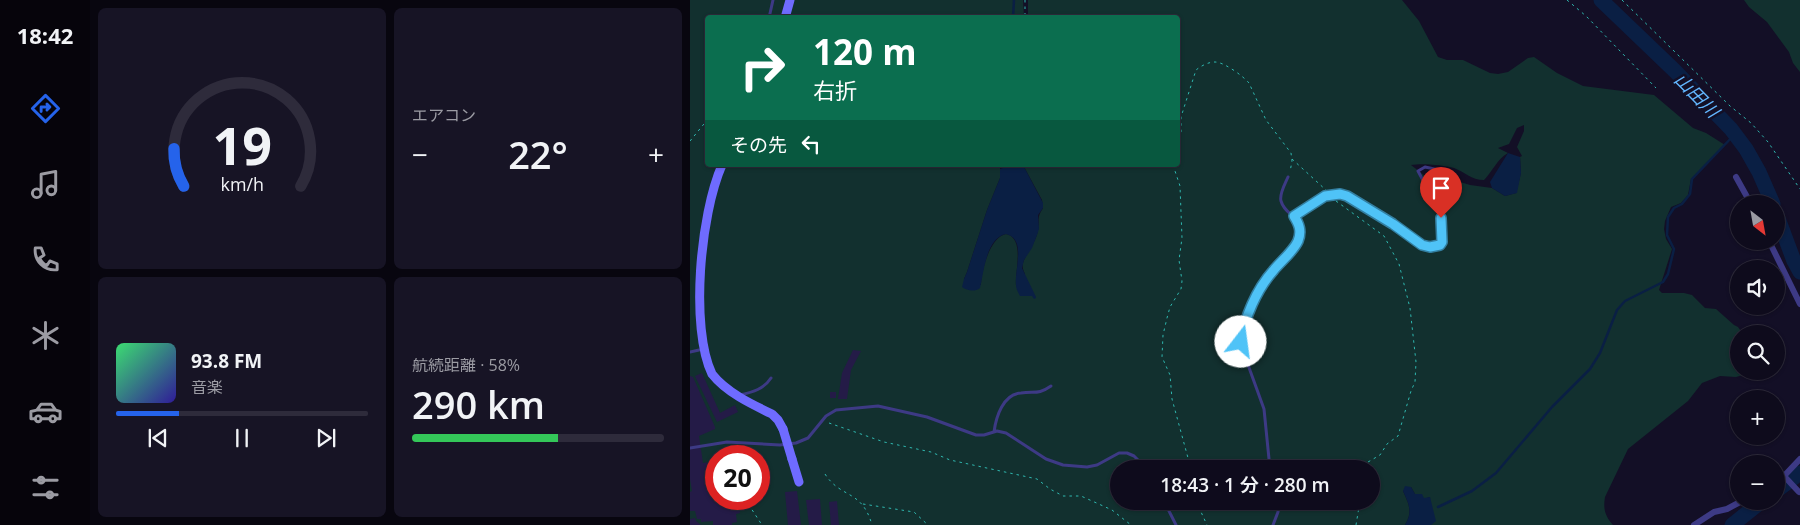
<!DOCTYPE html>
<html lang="ja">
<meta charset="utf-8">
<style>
:root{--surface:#0e0b1c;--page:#171425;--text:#f1f3f6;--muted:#9b9ba3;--line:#2e2b3b;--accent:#2563eb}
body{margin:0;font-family:"Open Sans","Noto Sans JP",sans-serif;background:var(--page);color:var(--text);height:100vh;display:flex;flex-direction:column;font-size:19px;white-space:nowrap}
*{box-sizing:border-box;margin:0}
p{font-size:16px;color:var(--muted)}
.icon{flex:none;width:28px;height:28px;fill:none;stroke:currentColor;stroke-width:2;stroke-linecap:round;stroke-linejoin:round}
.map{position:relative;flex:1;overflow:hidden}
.sheet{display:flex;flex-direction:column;gap:8px;padding:8px;background:#08060f;width:600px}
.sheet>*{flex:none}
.top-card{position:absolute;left:15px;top:15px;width:475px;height:152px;border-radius:5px;box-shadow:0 1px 4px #0004,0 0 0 1px var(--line);background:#0b6e4f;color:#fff;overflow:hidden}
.needle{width:32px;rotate:149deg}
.tools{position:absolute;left:1040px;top:195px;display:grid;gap:10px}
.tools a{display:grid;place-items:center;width:55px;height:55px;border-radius:50%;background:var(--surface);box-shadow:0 1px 4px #0004,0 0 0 1px var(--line);font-size:25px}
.speed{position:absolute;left:15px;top:445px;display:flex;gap:10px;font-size:25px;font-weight:700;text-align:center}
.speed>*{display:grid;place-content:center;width:65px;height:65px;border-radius:50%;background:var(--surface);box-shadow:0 1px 4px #0004,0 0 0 1px var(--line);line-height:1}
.speed .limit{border:8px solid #d22;background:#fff;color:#111}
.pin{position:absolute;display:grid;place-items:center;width:42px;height:42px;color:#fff;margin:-51px -21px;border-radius:50% 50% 50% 0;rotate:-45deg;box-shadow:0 0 5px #0007}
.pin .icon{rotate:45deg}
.me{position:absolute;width:55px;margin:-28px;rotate:15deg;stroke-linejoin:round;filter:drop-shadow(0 0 4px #0008)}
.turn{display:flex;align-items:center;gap:18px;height:105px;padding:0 25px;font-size:22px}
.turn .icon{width:65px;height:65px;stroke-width:2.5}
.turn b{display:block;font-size:35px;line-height:42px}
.then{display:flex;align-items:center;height:48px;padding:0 25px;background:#0003;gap:10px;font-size:19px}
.big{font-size:38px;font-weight:600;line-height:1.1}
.sheet .widget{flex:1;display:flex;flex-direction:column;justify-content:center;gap:8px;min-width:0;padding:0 18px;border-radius:8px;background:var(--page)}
.sheet .dial{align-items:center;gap:0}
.dial svg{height:130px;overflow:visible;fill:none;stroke:var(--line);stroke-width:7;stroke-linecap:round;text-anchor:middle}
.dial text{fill:var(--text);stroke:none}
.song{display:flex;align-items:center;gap:15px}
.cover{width:60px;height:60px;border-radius:8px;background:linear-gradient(135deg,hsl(140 70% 55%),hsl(250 70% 35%))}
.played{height:5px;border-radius:2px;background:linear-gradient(90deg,var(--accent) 25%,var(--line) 25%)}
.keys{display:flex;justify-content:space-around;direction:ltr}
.heat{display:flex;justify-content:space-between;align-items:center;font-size:28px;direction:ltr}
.charge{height:8px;border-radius:4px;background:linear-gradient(90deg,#34c759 58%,var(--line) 0)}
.sheet .tiles{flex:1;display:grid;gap:8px;grid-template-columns:repeat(2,1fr)}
.trip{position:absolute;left:420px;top:460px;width:270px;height:50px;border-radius:25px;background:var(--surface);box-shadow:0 1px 4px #0004,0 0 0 1px var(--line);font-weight:600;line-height:50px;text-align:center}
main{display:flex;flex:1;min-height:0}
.menu{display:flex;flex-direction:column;width:90px;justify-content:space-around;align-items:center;background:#06040b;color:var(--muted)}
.menu .icon{width:35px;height:35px}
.menu .on{color:var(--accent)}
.menu b{font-size:22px;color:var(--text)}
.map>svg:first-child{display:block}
.green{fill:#12302f;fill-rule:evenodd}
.water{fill:#0a1f44}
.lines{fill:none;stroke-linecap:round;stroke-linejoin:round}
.stream{stroke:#0a1f44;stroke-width:2.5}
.river{stroke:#0a1f44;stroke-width:15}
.building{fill:#241b47}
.path{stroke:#2fb8b0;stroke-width:1;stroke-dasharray:2.5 4;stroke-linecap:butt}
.lane{stroke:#3d3a85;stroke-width:3}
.street{stroke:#3d3a85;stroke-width:6}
.secondary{stroke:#6f6bff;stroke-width:9}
.secondary-bridge{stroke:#6f6bff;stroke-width:9}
.route-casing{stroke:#337fa1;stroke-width:12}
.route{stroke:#4fc3f7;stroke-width:9}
.labels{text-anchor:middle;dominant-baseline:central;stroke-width:5;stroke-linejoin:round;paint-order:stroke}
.water-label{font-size:18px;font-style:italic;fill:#62b6ff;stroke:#130f26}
</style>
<main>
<nav class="menu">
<b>18:42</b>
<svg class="icon on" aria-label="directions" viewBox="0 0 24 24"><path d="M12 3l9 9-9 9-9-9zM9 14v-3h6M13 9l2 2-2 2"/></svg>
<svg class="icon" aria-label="music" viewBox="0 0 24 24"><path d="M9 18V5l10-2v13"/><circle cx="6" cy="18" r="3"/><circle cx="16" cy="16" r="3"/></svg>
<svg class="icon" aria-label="phone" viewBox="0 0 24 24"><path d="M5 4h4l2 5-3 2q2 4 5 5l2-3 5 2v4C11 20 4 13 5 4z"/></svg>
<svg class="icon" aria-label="climate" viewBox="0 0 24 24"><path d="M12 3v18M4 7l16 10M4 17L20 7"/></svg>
<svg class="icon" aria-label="car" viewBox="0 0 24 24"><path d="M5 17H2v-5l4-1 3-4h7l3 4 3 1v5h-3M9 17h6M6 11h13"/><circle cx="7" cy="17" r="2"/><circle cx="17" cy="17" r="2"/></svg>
<svg class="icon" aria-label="filters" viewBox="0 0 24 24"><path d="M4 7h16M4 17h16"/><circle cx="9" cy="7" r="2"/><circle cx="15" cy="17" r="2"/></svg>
</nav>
<section class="sheet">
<div class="tiles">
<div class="widget dial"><svg viewBox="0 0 100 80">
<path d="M14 69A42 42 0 1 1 86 69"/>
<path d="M14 69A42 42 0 0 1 8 46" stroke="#2563eb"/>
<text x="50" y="56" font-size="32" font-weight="700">19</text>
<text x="50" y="72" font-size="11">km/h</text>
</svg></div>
<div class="widget"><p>エアコン</p>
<div class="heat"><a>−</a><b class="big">22°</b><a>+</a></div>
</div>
<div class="widget">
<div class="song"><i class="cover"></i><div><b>93.8 FM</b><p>音楽</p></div></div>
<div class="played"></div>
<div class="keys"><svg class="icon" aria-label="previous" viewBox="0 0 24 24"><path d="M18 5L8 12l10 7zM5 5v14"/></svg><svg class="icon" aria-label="pause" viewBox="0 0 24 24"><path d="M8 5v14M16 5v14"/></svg><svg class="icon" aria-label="next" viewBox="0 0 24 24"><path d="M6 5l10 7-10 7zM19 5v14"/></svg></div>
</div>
<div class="widget"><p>航続距離 · 58%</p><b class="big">290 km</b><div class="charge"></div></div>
</div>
</section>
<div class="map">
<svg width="1110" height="525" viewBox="0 0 1110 525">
<rect width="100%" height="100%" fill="#130f26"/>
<path class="green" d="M0,0H333L334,17L18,18V165H310V178L297,210L277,272L274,279L291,285C291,271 300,237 316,234C335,238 325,271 326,285L335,274C333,270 332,267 333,263C336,253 346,243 348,230C350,220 346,219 353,208L352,200L333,165H488V18L338,17V0H712L729,21L748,57L757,60H773L800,73L808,74L818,72L838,58L844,57L867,73L893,86L964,95L1003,128L1016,133L1035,145L1001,179L998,195L991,203L981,207L975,221L974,229L976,239L982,249L969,290L972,293H994L1002,295L1015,308L1026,309L1044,325L1048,327L1053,334H1049V371H1054L1053,375L1046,377L1030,376L1012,383L998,401L938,449L915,497C913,509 915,516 923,525H741L740,497L734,499L725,494L721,487L713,491C719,504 723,512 715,525H0ZM834,125V131L827,147L832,156L830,157L831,173L826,193L815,196L802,188L780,185L751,176L743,172L737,173L735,176L721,165C732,163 753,165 764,168C775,172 781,180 794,180C803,171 807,159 818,153L808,148L819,144L827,128ZM26,456H69V499H26ZM429,469H681V501H429Z
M1054,0H1110V72L1103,63L1099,52L1077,22L1059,7Z"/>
<path class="water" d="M818,153L830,157L831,173L827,193L815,196L802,188L800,182Z
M321,165H333L353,203V208L348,215L349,229L347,235L342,248L334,260L332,268L346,297V298L344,299L342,296H330C328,292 326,289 326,285C324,270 337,239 316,234C296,238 294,272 290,288C285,292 277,291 272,287L274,279L277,272L297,210L310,178V169Z
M715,486L721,487L725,494H732L734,498L740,497L746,521L741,525H715C723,512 719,504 713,491Z"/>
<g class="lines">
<path class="stream" d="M323,18L324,0
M748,507L782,491L806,473L862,407L900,369L910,353L927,310L935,301L973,282L978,274L984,249L977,235L978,217L984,208L992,204L1000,194L1002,179L1045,134"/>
<path class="river" d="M911,0L985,71L1041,129L1056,149L1069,172L1083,204
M1086,213L1104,261L1110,272
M1086,491L1110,473
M1042,525L1072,501"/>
</g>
<path class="building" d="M163,350L171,351L161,370L157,399H148L152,373Z
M12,373L30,413L45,405L48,412L27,422L5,376Z
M0,376L3,377L25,427V429L9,436L13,463L26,461V499H48L50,513L46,514L47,522L42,523V525H23V521L11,522V519H7L5,511H0V492L2,491L0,479Z
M140,392H146V398H140Z
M107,491L111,525H98L95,492Z
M130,499L132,525H119L116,500Z
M147,501L149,525H141L139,502Z
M5,518L6,521L11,525H0V519Z"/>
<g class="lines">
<path class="path" d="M335,0V18
M877,0L896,16L966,88
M932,0L1040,106L1061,123L1078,142L1110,189
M488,138L491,132V117L506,70C511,66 518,62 525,62C534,62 553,76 559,83L576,120L601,153L602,161L600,172
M0,141L18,119
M602,159L637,191
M483,165L490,186L492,238L489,260L492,281L491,289L480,307L477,318L473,335L472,357L480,375L482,399L501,469
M646,201L694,236L709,264L720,308L726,362L725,382L721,391L708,436L697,444L690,455L678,462L673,469
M139,423L194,442L241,452L260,460L347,479L360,489L373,496H391L422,510L441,525
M55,456L57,448
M135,474C151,499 172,489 182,525
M55,499L72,525
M506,501L517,525
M173,504L224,512L238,525
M666,525L670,501"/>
<path class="lane" d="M79,18L83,0
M603,216C620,205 636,189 657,196L703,224L733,245L745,247L752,242L751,218L747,207L728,171L735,167L763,173
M0,352L9,350
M50,395C63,392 74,389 81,378
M304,432C306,417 313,394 331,393C345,391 348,395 361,386
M0,448L37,442L90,445L106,443L118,438L136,416L146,410L188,406L237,417L286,435H294L307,431L316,433L356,459L373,465L397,467L407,465L429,453H437L444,456L457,469
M580,469L574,409L553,351C549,329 562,301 574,282C583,268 596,256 607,243C617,213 596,219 591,201C589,194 595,184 598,177
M474,501L486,525
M583,525L588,512L589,501"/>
<path class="street" d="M1046,177L1061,204
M1079,241L1110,304
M1094,476L1109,492
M1086,481L1094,476L1110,459
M1004,525L1024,512L1037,509L1052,501"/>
<path class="secondary" d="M95,18L100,0
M32,165C10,215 0,328 22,374C36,392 61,404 82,414L88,420L93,429
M102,459L109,482"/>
<path class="secondary-bridge" d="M93,429L102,459"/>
</g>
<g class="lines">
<defs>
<path id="route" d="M551,342C554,318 567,289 583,271C590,262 603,252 608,241C612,231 609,224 604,216L635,196L650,194L657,196L703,224L732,245L740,247L750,245L752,242L751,218"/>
</defs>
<use href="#route" class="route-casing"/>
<use href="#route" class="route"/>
</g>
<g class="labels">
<g class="water-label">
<text transform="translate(1007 95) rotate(45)">山田川</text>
</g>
</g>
</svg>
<div class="tools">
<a><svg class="needle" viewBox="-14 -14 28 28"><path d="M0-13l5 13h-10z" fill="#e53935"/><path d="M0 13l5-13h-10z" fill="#9b9ba3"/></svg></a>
<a><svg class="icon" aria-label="sound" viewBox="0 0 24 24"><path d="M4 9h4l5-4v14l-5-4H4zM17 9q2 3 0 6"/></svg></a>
<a><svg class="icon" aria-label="search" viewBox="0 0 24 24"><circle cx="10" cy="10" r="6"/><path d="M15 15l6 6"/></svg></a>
<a>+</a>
<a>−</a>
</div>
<div class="speed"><div class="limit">20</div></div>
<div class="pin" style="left:751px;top:218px;background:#d93025"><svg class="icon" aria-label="arrive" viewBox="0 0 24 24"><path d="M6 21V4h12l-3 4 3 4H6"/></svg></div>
<svg class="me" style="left:551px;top:342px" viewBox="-20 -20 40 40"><circle r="19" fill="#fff"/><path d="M0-13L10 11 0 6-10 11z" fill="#4fc3f7"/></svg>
<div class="trip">18:43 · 1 分 · 280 m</div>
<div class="top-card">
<div class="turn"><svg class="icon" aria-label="right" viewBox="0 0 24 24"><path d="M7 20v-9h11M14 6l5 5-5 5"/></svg><div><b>120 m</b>右折</div></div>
<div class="then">その先<svg class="icon" aria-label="left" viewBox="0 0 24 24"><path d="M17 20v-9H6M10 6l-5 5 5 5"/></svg></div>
</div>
</div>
</main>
